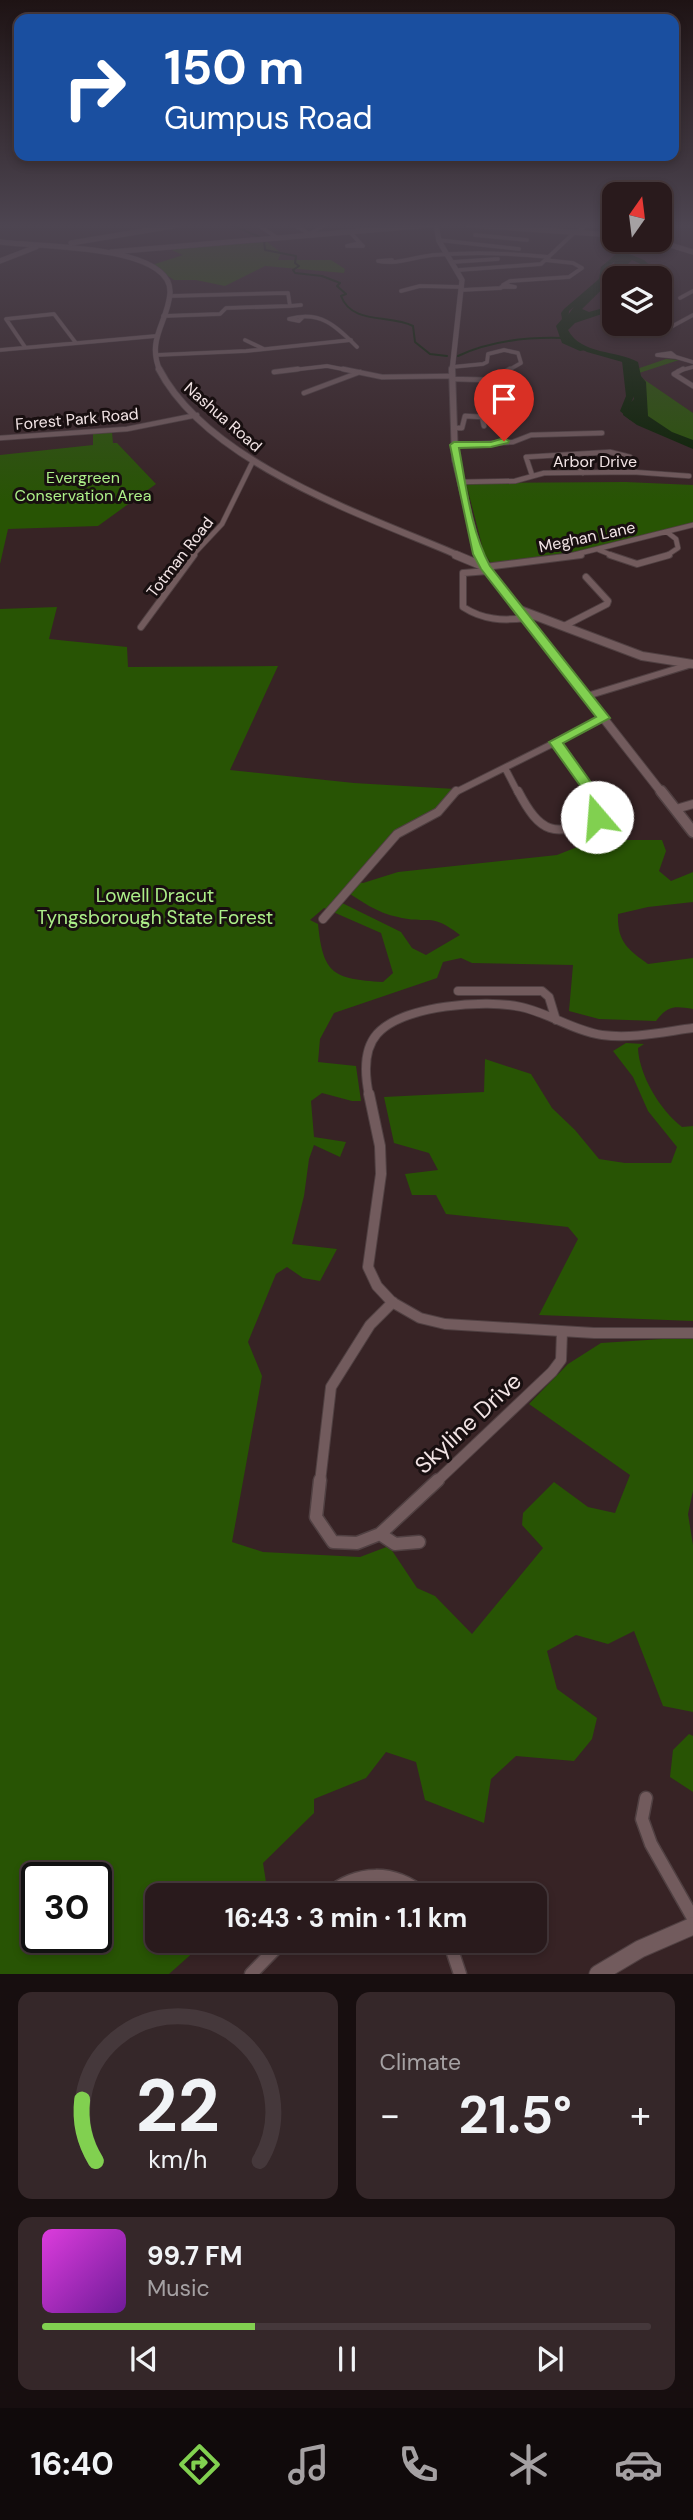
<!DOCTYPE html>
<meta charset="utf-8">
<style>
:root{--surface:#291a1c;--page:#352729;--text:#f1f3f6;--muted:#a5a1a3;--line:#45383b;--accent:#81d050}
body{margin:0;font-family:"DM Sans",sans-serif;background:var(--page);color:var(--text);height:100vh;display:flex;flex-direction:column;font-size:26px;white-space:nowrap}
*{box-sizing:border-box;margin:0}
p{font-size:23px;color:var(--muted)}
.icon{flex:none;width:38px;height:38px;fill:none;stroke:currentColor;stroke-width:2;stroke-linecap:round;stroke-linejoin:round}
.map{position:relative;height:1974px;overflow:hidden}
.side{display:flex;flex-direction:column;gap:18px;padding:18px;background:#170e0f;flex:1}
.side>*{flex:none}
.guide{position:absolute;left:14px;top:14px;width:665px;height:147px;border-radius:14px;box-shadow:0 4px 10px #0003,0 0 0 2px var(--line);background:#1a4fa0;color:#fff;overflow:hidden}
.needle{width:46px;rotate:14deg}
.buttons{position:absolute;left:602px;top:182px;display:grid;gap:14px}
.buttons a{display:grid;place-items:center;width:70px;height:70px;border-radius:14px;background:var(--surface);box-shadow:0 4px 10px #0003,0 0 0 2px var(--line);font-size:35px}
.speed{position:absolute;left:21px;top:1862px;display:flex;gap:14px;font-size:35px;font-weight:700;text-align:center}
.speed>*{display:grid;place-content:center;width:91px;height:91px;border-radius:50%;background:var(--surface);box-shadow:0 4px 10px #0003,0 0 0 2px var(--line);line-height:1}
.speed .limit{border:4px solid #111;border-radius:10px;background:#fff;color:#111}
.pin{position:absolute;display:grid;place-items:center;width:60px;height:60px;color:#fff;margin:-72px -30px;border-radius:50% 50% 50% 0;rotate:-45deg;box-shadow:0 0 7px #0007}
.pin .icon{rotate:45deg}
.me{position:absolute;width:77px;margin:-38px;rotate:342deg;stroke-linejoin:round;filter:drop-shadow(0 0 5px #0008)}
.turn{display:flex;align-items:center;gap:24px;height:147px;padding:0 35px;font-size:32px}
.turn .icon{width:91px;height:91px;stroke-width:2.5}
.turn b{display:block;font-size:49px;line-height:60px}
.big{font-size:52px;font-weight:700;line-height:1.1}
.side .tile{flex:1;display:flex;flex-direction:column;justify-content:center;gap:10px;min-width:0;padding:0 24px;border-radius:14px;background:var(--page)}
.side .dial{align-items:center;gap:0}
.dial svg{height:182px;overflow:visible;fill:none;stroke:var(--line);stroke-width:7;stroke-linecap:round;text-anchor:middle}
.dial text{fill:var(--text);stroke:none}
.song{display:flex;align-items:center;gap:21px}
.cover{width:84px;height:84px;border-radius:10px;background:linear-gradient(135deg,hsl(300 70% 55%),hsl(280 70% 35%))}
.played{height:7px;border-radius:4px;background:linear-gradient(90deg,var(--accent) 35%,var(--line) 35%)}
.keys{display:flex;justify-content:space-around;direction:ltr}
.heat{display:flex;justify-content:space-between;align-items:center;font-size:38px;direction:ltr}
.side .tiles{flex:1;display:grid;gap:18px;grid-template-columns:1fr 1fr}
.tile:last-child{grid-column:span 2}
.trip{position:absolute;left:145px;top:1883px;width:402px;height:70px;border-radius:14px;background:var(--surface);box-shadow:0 4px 10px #0003,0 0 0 2px var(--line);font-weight:700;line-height:70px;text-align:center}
.dock{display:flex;height:112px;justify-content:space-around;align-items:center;background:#100a0b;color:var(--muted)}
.dock .icon{width:49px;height:49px}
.dock .on{color:var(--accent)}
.dock b{font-size:32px;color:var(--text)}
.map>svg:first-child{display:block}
.green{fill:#285404;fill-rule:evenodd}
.water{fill:#082000}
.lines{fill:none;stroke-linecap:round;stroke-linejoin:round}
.stream{stroke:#082000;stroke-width:2}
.river{fill:#082000;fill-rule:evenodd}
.street-far5-casing{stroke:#504042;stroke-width:4.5}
.street-far4-casing{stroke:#504042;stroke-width:6}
.street-far3-casing{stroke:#504042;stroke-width:8}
.street-far2-casing{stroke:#504042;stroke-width:10}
.street-far1-casing{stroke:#504042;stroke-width:12}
.street-casing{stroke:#504042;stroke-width:15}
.secondary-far4-casing{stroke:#504042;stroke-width:6}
.secondary-far3-casing{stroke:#504042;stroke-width:8}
.secondary-far2-casing{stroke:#504042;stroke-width:10}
.secondary-far1-casing{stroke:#504042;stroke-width:13}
.secondary-casing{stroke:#504042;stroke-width:19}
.street-far5{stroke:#725b5d;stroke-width:3.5}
.street-far4{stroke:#725b5d;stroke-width:4.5}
.street-far3{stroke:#725b5d;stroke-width:6}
.street-far2{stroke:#725b5d;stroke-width:8}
.street-far1{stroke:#725b5d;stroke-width:10}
.street{stroke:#725b5d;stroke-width:12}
.secondary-far4{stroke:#725b5d;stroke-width:5}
.secondary-far3{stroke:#725b5d;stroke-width:6}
.secondary-far2{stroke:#725b5d;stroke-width:8}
.secondary-far1{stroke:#725b5d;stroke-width:10}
.secondary{stroke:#725b5d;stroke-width:17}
.route{fill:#81d050;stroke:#548734;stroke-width:2}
.labels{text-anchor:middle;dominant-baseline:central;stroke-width:6;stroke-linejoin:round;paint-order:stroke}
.far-street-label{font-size:16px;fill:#f2e4e5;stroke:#180f10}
.far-park-label{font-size:16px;fill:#adf089;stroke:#180f10}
.park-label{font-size:19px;fill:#adf089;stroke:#180f10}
.near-street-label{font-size:23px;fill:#f2e4e5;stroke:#180f10}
</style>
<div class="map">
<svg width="693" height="1974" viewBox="0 0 693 1974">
<rect width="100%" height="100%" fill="#372325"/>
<path class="green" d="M264,239L281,253L278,260H331L345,269L344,273L265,266L225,286L196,280H174L152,265L183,255L167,248Z
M666,359L679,360L636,374L693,413V442L666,433L633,414L638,395L628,372Z
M112,432L113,443H117L156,484L98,526L8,529L0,564V455L93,445V433Z
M626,482L693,485V523L587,550L491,563L484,553L466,483Z
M57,607L49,639L127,647L128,667L278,666L230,770L354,783L455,789L426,817L408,826L354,881L363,883L398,872L557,855L595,840H662L666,851L659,871L671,881L693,872V902L648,907L618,914C617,941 627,949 648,964L693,958V1009C675,1006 668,1005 656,1021L599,1019L569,1011L573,965L472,963L461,958L443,962L437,978L334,1013L320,1039L318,1062L356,1066L361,1101H352L322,1093L311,1101L314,1137L346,1142L340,1157L314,1145L309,1159L304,1196L292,1244L337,1249L320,1281L303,1278L287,1267L276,1274L248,1342L262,1376L232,1542L263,1552L360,1557L389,1546L417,1588L435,1596L472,1634L543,1548L522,1525L523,1513L554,1482L588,1507L615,1513L630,1475L529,1404L568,1364L601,1343L693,1337V1491L688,1514L693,1545V1712L663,1706L634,1631L608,1644L576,1635L547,1651L557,1689L597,1718L592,1739L574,1761L516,1756L491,1779L484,1823L425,1800L416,1762L386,1752L366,1778L314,1799V1813L263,1863L268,1895H158V1941H206L169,1974H0V609ZM344,890C361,901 377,913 398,917C428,925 430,911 460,935L426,955L412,948L401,932L334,899ZM324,908L381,933L393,973L383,982C333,979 323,974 318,924L310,920ZM37,1878H96V1937H37Z
M626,1043L644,1044L638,1048C639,1075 660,1110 682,1127L693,1126V1321L539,1315L578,1239L568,1227L446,1214L436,1195H412L405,1174L438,1170L429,1153L394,1143L384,1097L484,1092L485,1059L531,1074L552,1108L575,1130L599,1159L625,1163H671L677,1147L648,1111L633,1077L613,1051Z
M689,1734L693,1736V1792L670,1777L673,1750Z"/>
<path class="water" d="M617,240H627L629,254L644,260L654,269L651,278H639L647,267L632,260L582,309L589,312L614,305V310L575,323L568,330C581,355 617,350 638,362L641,376L646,382L648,416L672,432L693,440V449L637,425L623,415L624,409L634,399L626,363L587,352L560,338L559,328L575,305L608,274L614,264L619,243Z"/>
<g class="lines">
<path class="stream" d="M231,225L260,237
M264,240L265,250L296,256L295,263L299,266L293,270L295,273L322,276L340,283L337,286L346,294L341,296C352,325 390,314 413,326L415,342L430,354L447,356
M458,356C490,341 527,337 562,338"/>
<path class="river" d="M618,240H624L622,255L607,268L604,281L569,311L568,319L562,326L567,341L586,350L580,351L562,343L556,326L562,319L561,313L564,309L599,279L601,267L616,254Z
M610,354L630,360L634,396L628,410L636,416V420H630L620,411L626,396L622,361L610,358Z"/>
<defs>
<path id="street-far5" d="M258,225L276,237
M294,225L310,234L324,225
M349,231L360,243
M579,231L587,225
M475,235L527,240
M438,240L519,249
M360,243L363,246H347Z
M392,260L378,261C395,265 415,257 433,255C472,252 510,253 549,257
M452,262L498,259
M459,270L541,264L576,231
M503,285L510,281L569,277L582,268L573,263L545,260
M506,285L515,287H501Z
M461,290L501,288
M401,291L420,286L462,287
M680,298L693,291
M290,306L301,305
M163,316L220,314L226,308L290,306L288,293L170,296
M303,317L299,321L289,319C320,310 336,326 357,347
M669,328L693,315
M245,340L264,349
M25,347L6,319L54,314L76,343
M0,350L156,336
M671,353L676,357L657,355Z
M156,355L246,351L351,340
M676,357L693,362
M452,367L483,364L487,362L488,354L504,350L518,353L521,363L507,371
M283,371L327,366L352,371
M678,371L693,367"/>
<path id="street-far4" d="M343,369L382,377L453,376
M683,369L674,374L693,386
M274,372L298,369
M453,379L491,380L510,369
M304,393L360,372
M454,428H462L465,416L482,417L484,426
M0,438L127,429L197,415
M454,445L513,442L531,435L602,433
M572,455L583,473
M532,475L526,457L610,452L630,457L634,464L633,472
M460,482L515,481L544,473L633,472L689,476
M599,550L614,556
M192,556L222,524L253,461
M569,556L693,525
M666,556L678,548L676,539L667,532"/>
<path id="street-far3" d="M610,555L637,564L669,555
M485,567L581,555
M488,571L463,573V607C483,620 503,621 526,618
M564,626L607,604L608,601L586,577
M141,627L194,555
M587,696L692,664
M556,742L592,793
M505,768L518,793
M454,793L604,718"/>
<path id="street-far2" d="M518,791C540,833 554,839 598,817L600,805L590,791
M676,809L693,804
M323,919L397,834L438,812L456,791
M458,991H542L549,997L556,1020
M369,1095C365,1076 363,1050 377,1034C403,1005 486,999 521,1007C549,1013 574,1031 602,1035C632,1039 663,1032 693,1028"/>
<path id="street-far1" d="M369,1094L380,1146L381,1174L368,1267L377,1286L392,1302L420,1318L445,1324L594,1333H693
M320,1482L331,1387L370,1325L393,1302
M436,1482L552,1372L561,1360L562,1332"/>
<path id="street" d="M320,1480L316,1517L333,1542L357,1543L380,1534L395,1544L419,1542
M380,1534L438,1480
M646,1798L642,1819L651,1844L693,1918
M327,1895C357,1870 394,1869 424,1895
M449,1941L460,1974
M251,1974L283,1941"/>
<path id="secondary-far4" d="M436,225L439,241L462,280L452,371
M469,225L614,235
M654,240L693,252
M0,242C31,247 173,243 170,293C168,322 146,339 160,371
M71,243L179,225
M111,252L431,225
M0,261L36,247"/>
<path id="secondary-far3" d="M159,369C208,464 367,516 460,556
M452,369L455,459L479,556"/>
<path id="secondary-far2" d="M456,555L485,567
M478,555L489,572L662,793
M520,610L642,656L693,664"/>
<path id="secondary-far1" d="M661,791L693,832"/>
<path id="secondary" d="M598,1974L640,1949L693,1926"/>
</defs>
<use href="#street-far5" class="street-far5-casing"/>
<use href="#street-far4" class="street-far4-casing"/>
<use href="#street-far3" class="street-far3-casing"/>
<use href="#street-far2" class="street-far2-casing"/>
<use href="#street-far1" class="street-far1-casing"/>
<use href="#street" class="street-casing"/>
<use href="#secondary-far4" class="secondary-far4-casing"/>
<use href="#secondary-far3" class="secondary-far3-casing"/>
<use href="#secondary-far2" class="secondary-far2-casing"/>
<use href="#secondary-far1" class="secondary-far1-casing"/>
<use href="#secondary" class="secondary-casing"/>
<use href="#street-far5" class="street-far5"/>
<use href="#street-far4" class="street-far4"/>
<use href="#street-far3" class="street-far3"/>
<use href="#street-far2" class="street-far2"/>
<use href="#street-far1" class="street-far1"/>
<use href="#street" class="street"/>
<use href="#secondary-far4" class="secondary-far4"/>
<use href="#secondary-far3" class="secondary-far3"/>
<use href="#secondary-far2" class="secondary-far2"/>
<use href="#secondary-far1" class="secondary-far1"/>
<use href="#secondary" class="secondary"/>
</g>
<linearGradient id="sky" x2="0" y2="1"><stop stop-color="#1e1314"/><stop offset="0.45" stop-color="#4d4551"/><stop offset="1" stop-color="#4d4551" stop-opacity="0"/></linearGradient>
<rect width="693" height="501" fill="url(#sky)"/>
<path class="route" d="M504,438L509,441L508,443L491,447L459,448C466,486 471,531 490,566L610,718L563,743L607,805L602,820L597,821L591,817L594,805L549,742L596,717L481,569L473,554L450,445L454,442H491Z"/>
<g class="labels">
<g class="far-street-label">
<text transform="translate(223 417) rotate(41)">Nashua Road</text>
<text transform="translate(77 419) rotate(-5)">Forest Park Road</text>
<text x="595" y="461">Arbor Drive</text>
<text transform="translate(587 537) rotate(-12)">Meghan Lane</text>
<text transform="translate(180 557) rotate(-52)">Totman Road</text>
</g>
<g class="far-park-label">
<text x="83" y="477">Evergreen<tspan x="83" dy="18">Conservation Area</tspan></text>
</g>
<g class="park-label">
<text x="155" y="895">Lowell Dracut<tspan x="155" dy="22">Tyngsborough State Forest</tspan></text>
</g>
<g class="near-street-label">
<text transform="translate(468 1423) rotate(-43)">Skyline Drive</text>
</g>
</g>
</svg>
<div class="buttons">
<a><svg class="needle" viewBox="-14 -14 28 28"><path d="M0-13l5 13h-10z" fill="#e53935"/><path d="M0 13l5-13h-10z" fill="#a5a1a3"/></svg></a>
<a><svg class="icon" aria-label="layers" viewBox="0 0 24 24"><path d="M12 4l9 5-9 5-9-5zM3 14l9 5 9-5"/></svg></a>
</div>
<div class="speed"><div class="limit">30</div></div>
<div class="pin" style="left:504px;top:441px;background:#d93025"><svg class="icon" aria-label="arrive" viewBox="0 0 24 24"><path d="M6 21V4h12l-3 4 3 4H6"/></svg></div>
<svg class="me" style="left:597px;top:817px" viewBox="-20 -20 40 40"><circle r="19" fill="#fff"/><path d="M0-13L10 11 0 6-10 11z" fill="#81d050"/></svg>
<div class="trip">16:43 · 3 min · 1.1 km</div>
<div class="guide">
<div class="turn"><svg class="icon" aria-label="right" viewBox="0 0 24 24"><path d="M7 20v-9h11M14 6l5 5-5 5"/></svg><div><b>150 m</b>Gumpus Road</div></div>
</div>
</div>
<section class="side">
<div class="tiles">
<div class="tile dial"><svg viewBox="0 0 100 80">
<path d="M14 69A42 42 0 1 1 86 69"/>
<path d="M14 69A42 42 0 0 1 8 42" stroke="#81d050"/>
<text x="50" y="56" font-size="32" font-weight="700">22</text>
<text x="50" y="72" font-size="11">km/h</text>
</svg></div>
<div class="tile"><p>Climate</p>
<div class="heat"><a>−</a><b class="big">21.5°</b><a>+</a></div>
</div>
<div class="tile">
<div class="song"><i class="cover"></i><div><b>99.7 FM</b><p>Music</p></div></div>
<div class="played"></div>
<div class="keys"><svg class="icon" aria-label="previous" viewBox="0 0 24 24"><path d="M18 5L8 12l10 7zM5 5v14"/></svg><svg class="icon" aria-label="pause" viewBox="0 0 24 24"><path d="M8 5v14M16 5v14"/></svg><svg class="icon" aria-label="next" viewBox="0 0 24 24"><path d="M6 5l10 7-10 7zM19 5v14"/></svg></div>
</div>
</div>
</section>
<nav class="dock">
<b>16:40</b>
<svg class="icon on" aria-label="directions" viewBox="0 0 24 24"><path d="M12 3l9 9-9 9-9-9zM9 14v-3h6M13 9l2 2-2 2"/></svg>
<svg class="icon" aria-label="music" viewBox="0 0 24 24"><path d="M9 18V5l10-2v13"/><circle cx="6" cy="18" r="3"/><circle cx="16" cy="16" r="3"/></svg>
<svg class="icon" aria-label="phone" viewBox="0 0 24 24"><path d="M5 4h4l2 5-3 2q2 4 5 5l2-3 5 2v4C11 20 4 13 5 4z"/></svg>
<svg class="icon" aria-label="climate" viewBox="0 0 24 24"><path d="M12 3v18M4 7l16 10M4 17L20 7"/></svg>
<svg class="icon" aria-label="car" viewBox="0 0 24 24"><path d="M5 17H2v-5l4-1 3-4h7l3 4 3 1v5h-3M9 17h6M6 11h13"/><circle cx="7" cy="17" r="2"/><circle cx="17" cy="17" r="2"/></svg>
</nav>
